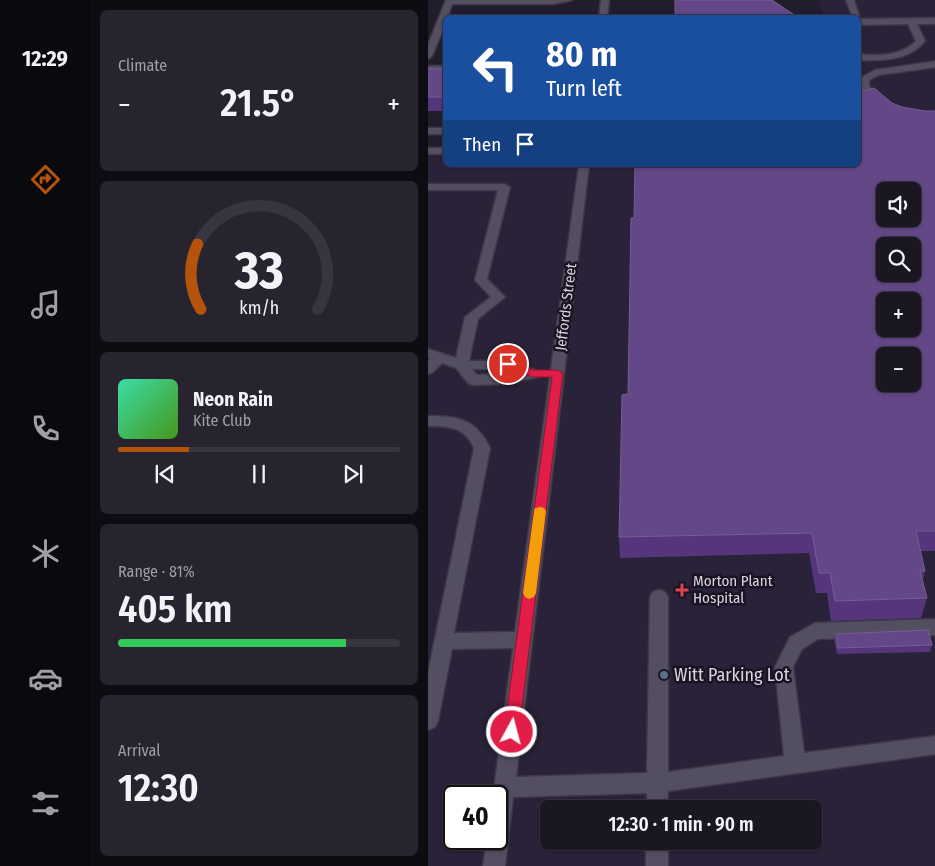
<!DOCTYPE html>
<meta charset="utf-8">
<style>
:root{--surface:#1a1622;--page:#27232f;--text:#f1f3f6;--muted:#9f9fa5;--line:#383540;--accent:#b45309}
body{margin:0;font-family:"Fira Sans Condensed",sans-serif;background:var(--page);color:var(--text);height:100vh;display:flex;flex-direction:column;font-size:19px;white-space:nowrap}
*{box-sizing:border-box;margin:0}
p{font-size:16px;color:var(--muted)}
.icon{flex:none;width:28px;height:28px;fill:none;stroke:currentColor;stroke-width:2;stroke-linecap:round;stroke-linejoin:round}
.map{position:relative;flex:1;overflow:hidden}
.side{display:flex;flex-direction:column;gap:10px;padding:10px;background:#0e0c13;width:338px}
.side>*{flex:none}
.hud{position:absolute;left:15px;top:15px;width:418px;height:152px;border-radius:8px;box-shadow:0 1px 4px #0004,0 0 0 1px var(--line);background:#1a4fa0;color:#fff;overflow:hidden}
.fabs{position:absolute;left:448px;top:182px;display:grid;gap:10px}
.fabs a{display:grid;place-items:center;width:45px;height:45px;border-radius:8px;background:var(--surface);box-shadow:0 1px 4px #0004,0 0 0 1px var(--line);font-size:25px}
.speed{position:absolute;left:15px;top:785px;display:flex;gap:10px;font-size:25px;font-weight:700;text-align:center}
.speed>*{display:grid;place-content:center;width:65px;height:65px;border-radius:50%;background:var(--surface);box-shadow:0 1px 4px #0004,0 0 0 1px var(--line);line-height:1}
.speed .limit{border:2px solid #111;border-radius:8px;background:#fff;color:#111}
.pin{position:absolute;display:grid;place-items:center;width:42px;height:42px;color:#fff;margin:-21px;border:2px solid #fff;border-radius:50%;box-shadow:0 1px 5px #0007}
.me{position:absolute;width:55px;margin:-28px;rotate:7deg;stroke-linejoin:round;filter:drop-shadow(0 0 4px #0008)}
.turn{display:flex;align-items:center;gap:18px;height:105px;padding:0 20px;font-size:22px}
.turn .icon{width:65px;height:65px;stroke-width:2.5}
.turn b{display:block;font-size:35px;line-height:42px}
.then{display:flex;align-items:center;height:48px;padding:0 20px;background:#0003;gap:10px;font-size:19px}
.big{font-size:38px;font-weight:600;line-height:1.1}
.side .widget{flex:1;display:flex;flex-direction:column;justify-content:center;gap:8px;min-width:0;padding:0 18px;border-radius:8px;background:var(--page)}
.side .dial{align-items:center;gap:0}
.dial svg{height:130px;overflow:visible;fill:none;stroke:var(--line);stroke-width:7;stroke-linecap:round;text-anchor:middle}
.dial text{fill:var(--text);stroke:none}
.song{display:flex;align-items:center;gap:15px}
.cover{width:60px;height:60px;border-radius:8px;background:linear-gradient(135deg,hsl(160 70% 55%),hsl(100 70% 35%))}
.played{height:5px;border-radius:2px;background:linear-gradient(90deg,var(--accent) 25%,var(--line) 25%)}
.keys{display:flex;justify-content:space-around;direction:ltr}
.heat{display:flex;justify-content:space-between;align-items:center;font-size:28px;direction:ltr}
.charge{height:8px;border-radius:4px;background:linear-gradient(90deg,#34c759 81%,var(--line) 0)}
.trip{position:absolute;left:112px;top:800px;width:282px;height:50px;border-radius:8px;background:var(--surface);box-shadow:0 1px 4px #0004,0 0 0 1px var(--line);font-weight:600;line-height:50px;text-align:center}
main{display:flex;flex:1;min-height:0}
.tabs{display:flex;flex-direction:column;width:90px;justify-content:space-around;align-items:center;background:#0a090e;color:var(--muted)}
.tabs .icon{width:35px;height:35px}
.tabs .active{color:var(--accent)}
.tabs b{font-size:22px;color:var(--text)}
.map>svg:first-child{display:block}
.built{fill:#2a2238;fill-rule:evenodd}
.lines{fill:none;stroke-linecap:round;stroke-linejoin:round}
.minor-casing{stroke:#3d3846;stroke-width:3}
.minor{fill:#544e61;fill-rule:evenodd}
.wall{fill:#55367c}
.building{fill:#634787;stroke:#755d95;fill-rule:evenodd}
.route{fill:#e11d48;stroke:#92132f}
.slow{fill:#f59e0b}
.health-dot{fill:#e0444e;stroke:#191323;stroke-width:2}
.service-dot{fill:#5c6f8a;stroke:#191323;stroke-width:2}
.labels{text-anchor:middle;dominant-baseline:central;stroke-width:5;stroke-linejoin:round;paint-order:stroke}
.street-label{font-size:15px;fill:#d8d5e0;stroke:#191323}
.poi-label{font-size:15px;fill:#d8d5e0;stroke:#191323;text-anchor:start}
.near-poi-label{font-size:18px;fill:#d8d5e0;stroke:#191323;text-anchor:start}
</style>
<main>
<nav class="tabs">
<b>12:29</b>
<svg class="icon active" aria-label="directions" viewBox="0 0 24 24"><path d="M12 3l9 9-9 9-9-9zM9 14v-3h6M13 9l2 2-2 2"/></svg>
<svg class="icon" aria-label="music" viewBox="0 0 24 24"><path d="M9 18V5l10-2v13"/><circle cx="6" cy="18" r="3"/><circle cx="16" cy="16" r="3"/></svg>
<svg class="icon" aria-label="phone" viewBox="0 0 24 24"><path d="M5 4h4l2 5-3 2q2 4 5 5l2-3 5 2v4C11 20 4 13 5 4z"/></svg>
<svg class="icon" aria-label="climate" viewBox="0 0 24 24"><path d="M12 3v18M4 7l16 10M4 17L20 7"/></svg>
<svg class="icon" aria-label="car" viewBox="0 0 24 24"><path d="M5 17H2v-5l4-1 3-4h7l3 4 3 1v5h-3M9 17h6M6 11h13"/><circle cx="7" cy="17" r="2"/><circle cx="17" cy="17" r="2"/></svg>
<svg class="icon" aria-label="filters" viewBox="0 0 24 24"><path d="M4 7h16M4 17h16"/><circle cx="9" cy="7" r="2"/><circle cx="15" cy="17" r="2"/></svg>
</nav>
<section class="side">
<div class="widget"><p>Climate</p>
<div class="heat"><a>−</a><b class="big">21.5°</b><a>+</a></div>
</div>
<div class="widget dial"><svg viewBox="0 0 100 80">
<path d="M14 69A42 42 0 1 1 86 69"/>
<path d="M14 69A42 42 0 0 1 12 29" stroke="#b45309"/>
<text x="50" y="56" font-size="32" font-weight="700">33</text>
<text x="50" y="72" font-size="11">km/h</text>
</svg></div>
<div class="widget">
<div class="song"><i class="cover"></i><div><b>Neon Rain</b><p>Kite Club</p></div></div>
<div class="played"></div>
<div class="keys"><svg class="icon" aria-label="previous" viewBox="0 0 24 24"><path d="M18 5L8 12l10 7zM5 5v14"/></svg><svg class="icon" aria-label="pause" viewBox="0 0 24 24"><path d="M8 5v14M16 5v14"/></svg><svg class="icon" aria-label="next" viewBox="0 0 24 24"><path d="M6 5l10 7-10 7zM19 5v14"/></svg></div>
</div>
<div class="widget"><p>Range · 81%</p><b class="big">405 km</b><div class="charge"></div></div>
<div class="widget"><p>Arrival</p><b class="big">12:30</b></div>
</section>
<div class="map">
<svg width="508" height="866" viewBox="0 0 508 866">
<rect width="100%" height="100%" fill="#221d2d"/>
<path class="built" d="M391,0H507V866H0V157L17,156L18,165H430V18L396,17ZM456,191H484V219H456ZM456,246H484V274H456ZM456,301H484V329H456ZM456,356H484V384H456ZM26,796H69V839H26ZM121,809H386V841H121Z"/>
<g class="lines">
<defs>
<path id="minor" d="M18,0H144L126,4H24L19,18H18V22L4,56L0,59V45Z
M173,0H181L179,18H171Z
M418,0H426L432,19L508,18V24H489L497,41C481,61 453,61 430,60V54C450,56 473,56 488,41L480,24L430,25V18H425Z
M508,61V67L450,75L441,80V85L453,106L451,108H445L431,85L434,77L447,70Z
M0,66H18V72H0Z
M0,128H18V134H0Z
M0,148H18V154H0Z
M151,165H161L88,777L219,773L222,597L225,592L231,590L237,592L240,597V772L356,756L347,667L362,637L387,623L508,619V635L390,639L374,649L365,667L376,753L508,736V754L240,791L239,809H219V793L85,797L77,866H55L59,839H69V796H65L85,648L24,649L10,721L7,727L0,730V673L46,448C37,427 21,426 0,426V416C30,416 48,419 62,448L26,633L87,632Z
M0,184H76L82,187L59,279L77,297L50,319L41,361H80L110,371L112,374L110,377L79,384L45,385L40,383L28,368L14,363L5,372L0,374V361L2,359L0,358V349L28,358L37,317L63,297L47,280L70,190H0ZM44,369H79L88,373L49,375Z
M218,841H240V866H218Z"/>
</defs>
<use href="#minor" class="minor-casing"/>
<use href="#minor" class="minor"/>
</g>
<path class="wall" d="M0,69H18V111H0Z
M464,103L474,107L497,111H508V551H492L497,571L495,580L499,598L493,618L403,621L399,593H388L381,553L192,558L191,537L200,394L206,218Z
M408,634L504,645L502,652L409,654L406,640Z"/>
<path class="building" d="M247,0H344L371,18H247Z
M0,69H18V97H0Z
M446,88L464,103L474,107L497,111H508V531H488L497,571H492L499,598L407,601L402,573H391L384,533L191,537L194,395L200,394L203,218H206L207,165H430V92ZM456,191H484V219H456ZM456,246H484V274H456ZM456,301H484V329H456ZM456,356H484V384H456Z
M500,630L504,645L410,648L408,634Z"/>
<path class="route" d="M80,361L106,370H129L135,373L91,732L89,737L84,739L78,737L76,732L124,377H105L77,367L75,364Z"/>
<path class="slow" d="M112,507L116,508L118,511L108,593L106,597L101,599L97,597L95,593L106,511L107,508Z"/>
<path class="health-dot" d="M251.5 582.5h5v5h5v5h-5v5h-5v-5h-5v-5h5z"/>
<circle class="service-dot" cx="236" cy="675" r="5"/>
<g class="labels">
<g class="street-label">
<text transform="translate(138 307) rotate(-83)">Jeffords Street</text>
</g>
<g class="poi-label">
<text x="265" y="581">Morton Plant<tspan x="265" dy="17">Hospital</tspan></text>
</g>
<g class="near-poi-label">
<text x="246" y="675">Witt Parking Lot</text>
</g>
</g>
</svg>
<div class="fabs">
<a><svg class="icon" aria-label="sound" viewBox="0 0 24 24"><path d="M4 9h4l5-4v14l-5-4H4zM17 9q2 3 0 6"/></svg></a>
<a><svg class="icon" aria-label="search" viewBox="0 0 24 24"><circle cx="10" cy="10" r="6"/><path d="M15 15l6 6"/></svg></a>
<a>+</a>
<a>−</a>
</div>
<div class="speed"><div class="limit">40</div></div>
<div class="pin" style="left:80px;top:364px;background:#d93025"><svg class="icon" aria-label="arrive" viewBox="0 0 24 24"><path d="M6 21V4h12l-3 4 3 4H6"/></svg></div>
<svg class="me" style="left:84px;top:732px" viewBox="-20 -20 40 40"><circle r="17" fill="#e11d48" stroke="#fff" stroke-width="3"/><path d="M0-11L8 9 0 5-8 9z" fill="#fff"/></svg>
<div class="trip">12:30 · 1 min · 90 m</div>
<div class="hud">
<div class="turn"><svg class="icon" aria-label="left" viewBox="0 0 24 24"><path d="M17 20v-9H6M10 6l-5 5 5 5"/></svg><div><b>80 m</b>Turn left</div></div>
<div class="then">Then<svg class="icon" aria-label="arrive" viewBox="0 0 24 24"><path d="M6 21V4h12l-3 4 3 4H6"/></svg></div>
</div>
</div>
</main>
